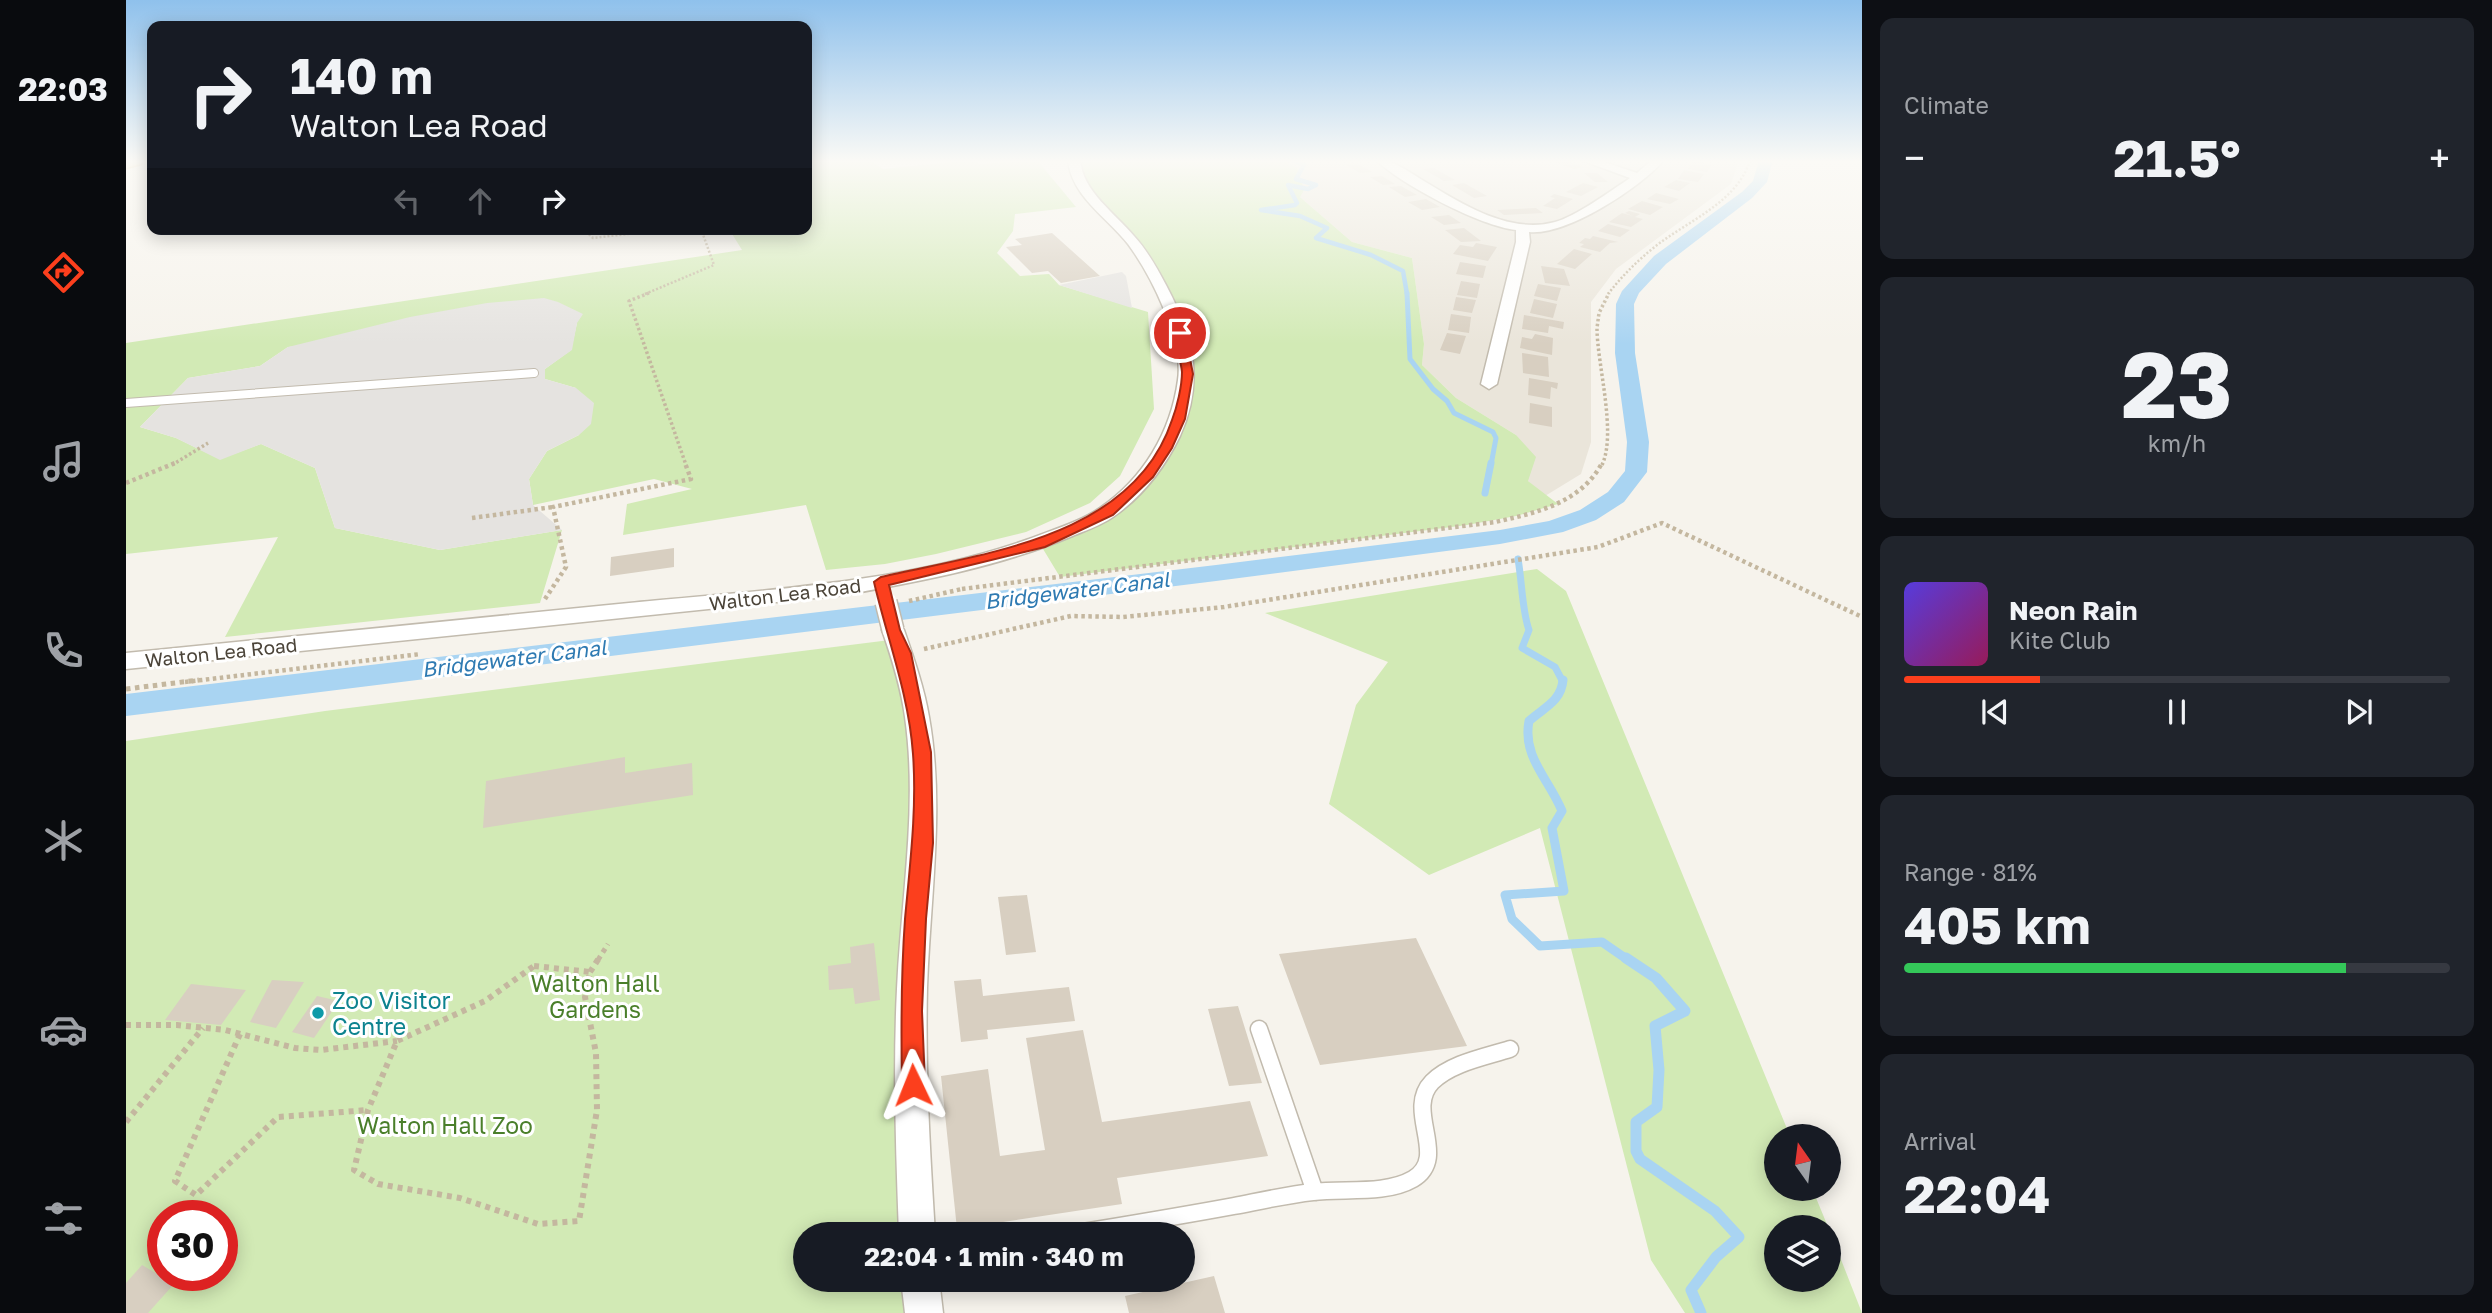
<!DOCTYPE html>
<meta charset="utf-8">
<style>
:root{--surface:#171b24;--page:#20242c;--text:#f1f3f6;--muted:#9ea1a6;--line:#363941;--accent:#fc3f1d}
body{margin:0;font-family:"Golos Text",sans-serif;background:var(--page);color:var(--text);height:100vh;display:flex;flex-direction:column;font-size:26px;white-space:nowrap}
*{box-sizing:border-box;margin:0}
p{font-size:23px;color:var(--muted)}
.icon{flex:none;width:38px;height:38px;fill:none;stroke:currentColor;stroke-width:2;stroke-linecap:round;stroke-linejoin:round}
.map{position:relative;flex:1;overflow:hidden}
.details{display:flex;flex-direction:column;gap:18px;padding:18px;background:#0d0f14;width:630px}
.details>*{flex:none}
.hud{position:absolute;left:21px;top:21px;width:665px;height:214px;border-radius:14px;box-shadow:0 4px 18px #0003;background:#171b24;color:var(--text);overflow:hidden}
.needle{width:46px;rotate:346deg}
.buttons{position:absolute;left:1638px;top:1124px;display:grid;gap:14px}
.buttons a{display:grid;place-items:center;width:77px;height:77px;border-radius:50%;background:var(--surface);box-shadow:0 4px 18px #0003;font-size:35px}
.speed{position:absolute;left:21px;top:1200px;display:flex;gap:14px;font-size:35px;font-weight:700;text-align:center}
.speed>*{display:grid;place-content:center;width:91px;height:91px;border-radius:50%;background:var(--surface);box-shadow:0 4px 18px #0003;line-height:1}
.speed .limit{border:10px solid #d22;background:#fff;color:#111}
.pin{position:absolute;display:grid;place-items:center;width:60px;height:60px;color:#fff;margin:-30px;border:4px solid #fff;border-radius:50%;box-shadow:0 2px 7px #0007}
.me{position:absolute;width:77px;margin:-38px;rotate:358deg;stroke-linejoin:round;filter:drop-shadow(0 0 5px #0008)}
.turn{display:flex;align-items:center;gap:24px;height:147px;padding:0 28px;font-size:32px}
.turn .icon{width:91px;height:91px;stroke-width:2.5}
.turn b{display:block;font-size:49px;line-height:60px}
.lanes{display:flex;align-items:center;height:66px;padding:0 28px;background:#0003;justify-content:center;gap:35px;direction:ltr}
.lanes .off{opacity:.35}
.big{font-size:52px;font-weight:700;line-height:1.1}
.details .tile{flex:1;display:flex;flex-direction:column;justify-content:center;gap:10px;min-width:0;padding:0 24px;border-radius:14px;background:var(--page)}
.details .dial{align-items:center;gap:0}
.dial b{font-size:91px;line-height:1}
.song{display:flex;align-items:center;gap:21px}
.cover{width:84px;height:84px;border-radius:10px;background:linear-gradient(135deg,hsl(250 70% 55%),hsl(330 70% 35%))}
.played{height:7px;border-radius:4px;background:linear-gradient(90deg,var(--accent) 25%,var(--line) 25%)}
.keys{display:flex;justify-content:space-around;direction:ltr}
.heat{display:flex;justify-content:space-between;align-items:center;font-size:38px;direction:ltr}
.charge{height:10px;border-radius:5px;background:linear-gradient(90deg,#34c759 81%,var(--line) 0)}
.trip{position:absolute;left:667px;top:1222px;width:402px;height:70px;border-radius:35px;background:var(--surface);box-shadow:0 4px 18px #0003;font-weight:700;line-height:70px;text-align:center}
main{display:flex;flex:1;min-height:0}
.menu{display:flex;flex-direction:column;width:126px;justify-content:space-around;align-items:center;background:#090b0e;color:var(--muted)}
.menu .icon{width:49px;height:49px}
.menu .on{color:var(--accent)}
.menu b{font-size:32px;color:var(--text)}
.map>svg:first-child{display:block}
.residential{fill:#eae5da}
.green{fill:#d2eab5;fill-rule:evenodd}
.parking{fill:#e5e3e0}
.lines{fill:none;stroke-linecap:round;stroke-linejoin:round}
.stream-far4{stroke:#a9d4f2;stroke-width:4.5}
.stream-far3{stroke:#a9d4f2;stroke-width:5}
.stream-far2{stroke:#a9d4f2;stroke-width:7}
.stream-far1{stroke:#a9d4f2;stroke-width:9}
.stream{stroke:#a9d4f2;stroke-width:11}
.canal{fill:#a9d4f2;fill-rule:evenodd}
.building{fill:#d8cfc1}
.service-far1-casing{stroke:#c2bbae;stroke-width:10}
.service-casing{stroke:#c2bbae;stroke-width:19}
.minor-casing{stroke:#c2bbae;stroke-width:3}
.trunk-casing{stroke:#e0a43c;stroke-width:3}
.path-far4{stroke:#c4b79f;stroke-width:2.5;stroke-dasharray:2 2;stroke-linecap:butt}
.path-far3{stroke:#c4b79f;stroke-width:3.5;stroke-dasharray:2.5 2.5;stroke-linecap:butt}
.path-far2{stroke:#c4b79f;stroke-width:4.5;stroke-dasharray:3.5 3.5;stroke-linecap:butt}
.path-far1{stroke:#c4b79f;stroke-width:5;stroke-dasharray:4.5 4.5;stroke-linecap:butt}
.path{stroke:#c4b79f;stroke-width:6;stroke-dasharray:5 5;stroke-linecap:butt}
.service-far1{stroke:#fff;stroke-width:8}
.service{stroke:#fff;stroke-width:16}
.minor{fill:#fff;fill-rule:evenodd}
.trunk{fill:#ffd985;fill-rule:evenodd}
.minor-bridge-casing{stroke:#c2bbae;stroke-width:24;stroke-linecap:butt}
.minor-bridge{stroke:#fff;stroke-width:21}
.route{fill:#fc3f1d;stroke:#a42913;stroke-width:2}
.culture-dot{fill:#0f9aa8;stroke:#fff;stroke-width:2.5}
.labels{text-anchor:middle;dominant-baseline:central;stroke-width:6;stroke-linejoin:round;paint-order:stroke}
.street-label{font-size:19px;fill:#4b4439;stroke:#fff}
.water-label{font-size:21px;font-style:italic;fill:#2e7ab2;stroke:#fff}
.near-park-label{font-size:23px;fill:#4a7f2a;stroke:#fff}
.near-culture-label{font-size:23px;fill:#0d838f;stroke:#fff;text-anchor:start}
</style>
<main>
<nav class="menu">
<b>22:03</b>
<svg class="icon on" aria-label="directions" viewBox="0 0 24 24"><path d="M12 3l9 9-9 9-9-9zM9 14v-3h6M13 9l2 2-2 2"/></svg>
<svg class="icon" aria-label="music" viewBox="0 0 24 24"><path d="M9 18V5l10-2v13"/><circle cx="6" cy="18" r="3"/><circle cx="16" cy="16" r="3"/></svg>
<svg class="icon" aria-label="phone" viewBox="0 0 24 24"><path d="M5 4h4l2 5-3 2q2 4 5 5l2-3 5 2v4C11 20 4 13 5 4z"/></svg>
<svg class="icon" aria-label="climate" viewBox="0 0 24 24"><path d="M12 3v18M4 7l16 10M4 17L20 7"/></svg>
<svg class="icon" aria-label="car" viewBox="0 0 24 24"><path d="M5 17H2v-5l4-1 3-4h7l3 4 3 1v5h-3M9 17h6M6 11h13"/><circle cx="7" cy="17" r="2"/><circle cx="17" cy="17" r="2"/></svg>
<svg class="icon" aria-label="filters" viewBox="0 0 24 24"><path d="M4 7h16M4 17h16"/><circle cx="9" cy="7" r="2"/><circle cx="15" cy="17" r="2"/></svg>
</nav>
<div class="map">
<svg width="1736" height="1313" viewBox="0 0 1736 1313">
<rect width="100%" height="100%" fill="#f6f3ec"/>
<path class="residential" d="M1155,160H1613L1605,184L1490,269L1465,302V442L1455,474L1419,496L1402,481L1390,435L1330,398L1296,365L1298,344L1286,258L1226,242L1174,197Z"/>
<path class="green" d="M681,160H744L757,169L845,160H849L853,164L911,160L950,207L889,214L887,231L871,253L894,276L923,274L933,285L1022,312L1028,409L994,476L964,503L900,532L810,554L759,564L700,570L680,505L497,535L501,504L566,489L528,479L407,505L403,479L421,451L453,435L450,388L419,379V369L445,350L451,323L162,347L134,366L62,378L14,427L50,438L94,459L135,444L189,468L209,528L314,550L436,530L414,603L99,637L152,537L0,554V343L616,250L603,229H681Z
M948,160H1155L1171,168L1178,190L1174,197L1226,242L1286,258L1298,344L1296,365L1330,398L1390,435L1410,457L1402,481L1432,504L1390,516L1341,525L934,577L914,544L982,512L1023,474L1053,419V333L1021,265L969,202Z
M1411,569L1440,591L1664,1136H1650V1188H1686L1702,1227H1650V1279H1703V1229L1736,1313H1559L1525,1260L1414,828L1303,875L1203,804L1230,705L1262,662L1139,613Z
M764,640L786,755L797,1234H679V1279H802L805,1313H0V741L199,711ZM37,1216H96V1276H37Z"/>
<path class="parking" d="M996,272L1000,276L1006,308L933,285Z
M418,298L432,302L457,314L451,323L446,350L419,369V379L450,388L468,403L465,424L453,435L421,451L403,479L407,505L436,530L314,550L209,528L189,468L135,444L94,460L50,438L14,427L62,378L134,366L162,347L284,317L361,303Z"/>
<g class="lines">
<path class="stream-far4" d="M1165,160L1178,165L1170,179L1190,185L1182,189L1162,185L1171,203L1169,205L1135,210L1174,216L1201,228L1190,238L1245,255L1277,271L1281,294"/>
<path class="stream-far3" d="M1281,293L1284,359L1307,389L1321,401L1328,413L1367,432L1370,438L1365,465"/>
<path class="stream-far2" d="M1359,493L1365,463
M1392,559C1396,581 1396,611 1403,630L1396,648L1429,667L1437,682"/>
<path class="stream-far1" d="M1437,680C1435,702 1417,708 1403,721C1396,757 1423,779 1436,811L1426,828L1438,891L1379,895L1386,919L1414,946L1476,942L1502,960"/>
<path class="stream" d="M1500,958L1530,978L1559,1011L1529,1026L1533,1070L1531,1107L1510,1122V1151L1514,1159L1589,1211L1613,1237L1590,1257L1565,1290L1575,1313"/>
<path class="canal" d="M1633,160H1647L1641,182L1626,198L1540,264L1513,293L1508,304L1509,353L1523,442L1521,472L1498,502L1470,520L1437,532L1374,544L1090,581L0,716V694L1090,565L1374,530L1423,521L1454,510L1482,492L1499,471L1501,442L1489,353L1490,304L1496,291L1528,256L1616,192L1627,181Z"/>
</g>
<path class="building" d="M1438,160L1457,167L1448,169L1428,162Z
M1567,161L1586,164L1581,172L1562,169Z
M1231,163L1246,172L1234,173L1219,164Z
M1308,168L1329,180L1318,181L1297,169Z
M1558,170L1578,174L1572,182L1552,179Z
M1458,173H1471L1482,182H1469Z
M1256,176L1269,184L1257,185L1244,177Z
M1550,180L1564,183L1553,191L1538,187Z
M1338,183L1361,196L1348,198L1326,185Z
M1457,183L1472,187L1455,196L1440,192Z
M1275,186L1291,195L1279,197L1263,187Z
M1530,193L1553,199L1544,204L1521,199Z
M1428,194L1447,199L1431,209L1417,206L1429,198L1424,197Z
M1300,199L1314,207L1296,210L1282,202Z
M1516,201L1537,207L1524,215L1502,209Z
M1410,208L1417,213L1378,215L1371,210Z
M1503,211L1514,214L1509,217L1517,219L1505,227L1483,222L1496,213L1507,216L1499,213Z
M1323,215L1335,223L1318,225L1305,217Z
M1482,224L1504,230L1494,237L1472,231Z
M1338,228L1355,241L1335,242L1319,230Z
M926,233L974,276L935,283L922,271L906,273L880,247L896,245L889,239Z
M1467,236L1492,242L1484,243L1474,252L1454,247L1458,244L1453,243L1459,238L1464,239Z
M1350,243L1371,247L1362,261L1327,254L1334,245L1347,247Z
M1448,249L1466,254L1449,269L1431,264Z
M1334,262L1360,266L1357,278L1330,274Z
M1415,266L1438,269L1444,286L1419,283Z
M1335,281L1354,284L1351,298L1331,295Z
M1412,284L1435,288L1431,301L1408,296Z
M1330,297L1350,300L1346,313L1327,310Z
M1408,299L1431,304L1427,318L1404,313Z
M1325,314L1345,317L1343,333L1322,330Z
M1398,315L1438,322L1437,329L1423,326L1422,333L1396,329Z
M1321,333L1340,336L1334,354L1314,350Z
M1409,334L1427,338L1426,355L1394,348L1396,337L1406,339Z
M1396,353L1422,357L1423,377L1397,373Z
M1403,378L1432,383L1431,389L1425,387L1424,399L1402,395Z
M1404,403L1426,407V427L1403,423Z
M548,548V567L484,576L485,557Z
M499,757V773L566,763L567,795L357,828L360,781Z
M901,895L910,952L880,955L872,897Z
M1290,938L1341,1046L1194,1065L1153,954Z
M748,943L754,1000L729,1004L727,988L703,990L702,966L725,963L724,947Z
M855,979L857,996L943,987L949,1021L861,1030L862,1039L835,1042L828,981Z
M146,980L178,982L150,1028L124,1022Z
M65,984L120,990L95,1025L39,1020Z
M191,996L213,1001L188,1038L166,1032Z
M1112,1006L1136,1083L1103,1086L1082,1009Z
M957,1030L976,1122L1124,1101L1142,1156L991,1178L996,1204L831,1229L815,1076L862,1069L874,1156L919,1150L900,1038Z
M16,1265L48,1284L22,1313H0V1283Z
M1088,1276L1099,1313H1003L999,1296Z"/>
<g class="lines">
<defs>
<path id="service-far1" d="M0,403L408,373"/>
<path id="service" d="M1133,1029L1189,1192
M945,1234C999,1225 1054,1216 1108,1206C1134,1201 1160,1195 1187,1192C1218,1188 1259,1195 1287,1179C1324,1157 1278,1111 1306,1082C1325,1063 1359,1057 1384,1049"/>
<path id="minor" d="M942,160H954C957,192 989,213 1008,236C1021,250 1031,268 1040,285C1067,336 1079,381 1054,436C1039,467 1016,497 987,517C974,526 958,531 944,537C872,567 795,581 719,595L0,669V653C168,636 335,620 503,603C637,590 775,584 903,539C926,530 954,522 974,508C1017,479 1045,432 1052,380C1058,341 1025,275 1002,244C982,218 945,196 942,160Z
M1250,160C1270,160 1285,174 1303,184C1339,206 1385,234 1429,222C1449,217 1486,190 1504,178L1455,160H1472L1511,173L1526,160H1538C1515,187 1441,236 1403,232L1404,242L1371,384L1363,389L1355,384L1390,242V230C1354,226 1276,185 1250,160Z
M767,623L775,625L778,630C788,659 798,687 803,717C819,807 804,898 801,988C799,1070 804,1153 809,1234H773C770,1153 767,1070 771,989C775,899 792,807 779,717C775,687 766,659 756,630L759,625Z
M775,1279H813L817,1313H779Z"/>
<path id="trunk" d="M0,160H18L15,164L0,168Z"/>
</defs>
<use href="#service-far1" class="service-far1-casing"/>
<use href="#service" class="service-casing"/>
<use href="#minor" class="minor-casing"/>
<use href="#trunk" class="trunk-casing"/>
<path class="path-far4" d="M457,229L467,238L544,229
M519,294L588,265L575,229
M1482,294C1496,276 1512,260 1531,245C1564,220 1612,201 1624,160"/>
<path class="path-far3" d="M523,293L503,301L560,465
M46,465L82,443
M1476,465C1491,433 1471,364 1471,328L1473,313L1483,293"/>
<path class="path-far2" d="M0,483L49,463
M346,518L427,507
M836,589L1369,522C1410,513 1455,503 1476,463
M419,599L440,567L427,507L565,479L559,463
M783,601L836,589
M798,649L945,616L997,617L1098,607L1472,547L1536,523L1736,617
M59,682L295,654"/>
<path class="path-far1" d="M0,689L73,680
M472,960L482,944"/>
<path class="path" d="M408,966L464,972L459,997L470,1053L471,1110L453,1221L412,1224L334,1198L252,1184L228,1170L242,1110L271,1041L359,1001Z
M464,972L473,958
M0,1025H51L99,1030L169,1048L195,1050L271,1041
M114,1034L49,1181L70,1195L152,1117L242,1110
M0,1122L77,1028"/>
<use href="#service-far1" class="service-far1"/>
<use href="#service" class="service"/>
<use href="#minor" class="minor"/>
<use href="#trunk" class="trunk"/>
<defs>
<path id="minor-bridge" d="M760,602L767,630"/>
</defs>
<use href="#minor-bridge" class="minor-bridge-casing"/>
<use href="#minor-bridge" class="minor-bridge"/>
</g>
<linearGradient id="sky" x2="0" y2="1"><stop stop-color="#8fc1ec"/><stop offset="0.47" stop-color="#fbfaf6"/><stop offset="1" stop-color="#fbfaf6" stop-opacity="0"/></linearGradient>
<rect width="1736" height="344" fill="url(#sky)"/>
<path class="route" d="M1050,331L1059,333L1067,374L1059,419L1046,448L1027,477L987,515L919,547L763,585L774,630L785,653L805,752L807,843L800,919L796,1011L799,1085L795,1093L787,1096L779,1093L776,1085C775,1029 775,974 779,919C784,864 791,809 787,754C783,695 761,638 748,582L755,577C858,553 1007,538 1046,420C1051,407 1056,386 1056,372C1055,359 1047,344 1050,331Z"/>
<circle class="culture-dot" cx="192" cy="1013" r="7"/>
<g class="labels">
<g class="street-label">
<text transform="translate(659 594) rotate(-7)">Walton Lea Road</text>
<text transform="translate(95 652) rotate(-6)">Walton Lea Road</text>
</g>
<g class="water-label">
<text transform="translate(951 590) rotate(-7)">Bridgewater Canal</text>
<text transform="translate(388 658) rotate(-7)">Bridgewater Canal</text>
</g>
<g class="near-park-label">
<text x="469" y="983">Walton Hall<tspan x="469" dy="26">Gardens</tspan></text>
<text x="319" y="1125">Walton Hall Zoo</text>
</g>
<g class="near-culture-label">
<text x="206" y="1000">Zoo Visitor<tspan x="206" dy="26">Centre</tspan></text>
</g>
</g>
</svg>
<div class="buttons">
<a><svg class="needle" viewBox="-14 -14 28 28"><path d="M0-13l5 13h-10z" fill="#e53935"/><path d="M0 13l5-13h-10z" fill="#9ea1a6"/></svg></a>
<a><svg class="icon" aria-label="layers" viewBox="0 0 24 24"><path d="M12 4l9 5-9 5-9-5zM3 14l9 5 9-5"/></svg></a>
</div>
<div class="speed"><div class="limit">30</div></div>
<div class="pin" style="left:1054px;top:333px;background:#d93025"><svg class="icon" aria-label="arrive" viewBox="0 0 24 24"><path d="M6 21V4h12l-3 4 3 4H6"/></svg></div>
<svg class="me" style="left:787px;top:1085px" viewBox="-20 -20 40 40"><path d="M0-17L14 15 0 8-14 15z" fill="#fc3f1d" stroke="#fff" stroke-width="4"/></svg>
<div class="trip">22:04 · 1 min · 340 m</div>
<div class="hud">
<div class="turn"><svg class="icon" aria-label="right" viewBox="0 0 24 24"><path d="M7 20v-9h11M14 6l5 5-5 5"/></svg><div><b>140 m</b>Walton Lea Road</div></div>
<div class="lanes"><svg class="icon off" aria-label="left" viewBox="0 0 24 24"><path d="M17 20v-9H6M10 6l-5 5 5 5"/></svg><svg class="icon off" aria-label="ahead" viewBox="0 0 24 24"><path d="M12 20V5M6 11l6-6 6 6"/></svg><svg class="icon" aria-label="right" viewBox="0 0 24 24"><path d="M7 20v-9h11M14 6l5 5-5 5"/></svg></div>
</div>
</div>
<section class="details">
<div class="tile"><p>Climate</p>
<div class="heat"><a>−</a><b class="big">21.5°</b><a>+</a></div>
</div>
<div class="tile dial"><b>23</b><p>km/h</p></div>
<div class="tile">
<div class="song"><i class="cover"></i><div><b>Neon Rain</b><p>Kite Club</p></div></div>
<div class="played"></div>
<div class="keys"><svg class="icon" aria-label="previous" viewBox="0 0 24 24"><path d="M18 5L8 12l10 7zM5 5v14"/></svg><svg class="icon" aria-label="pause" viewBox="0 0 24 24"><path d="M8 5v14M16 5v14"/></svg><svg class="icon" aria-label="next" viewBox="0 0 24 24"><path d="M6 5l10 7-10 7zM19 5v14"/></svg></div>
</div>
<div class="tile"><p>Range · 81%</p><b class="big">405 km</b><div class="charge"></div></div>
<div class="tile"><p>Arrival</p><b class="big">22:04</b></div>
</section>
</main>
